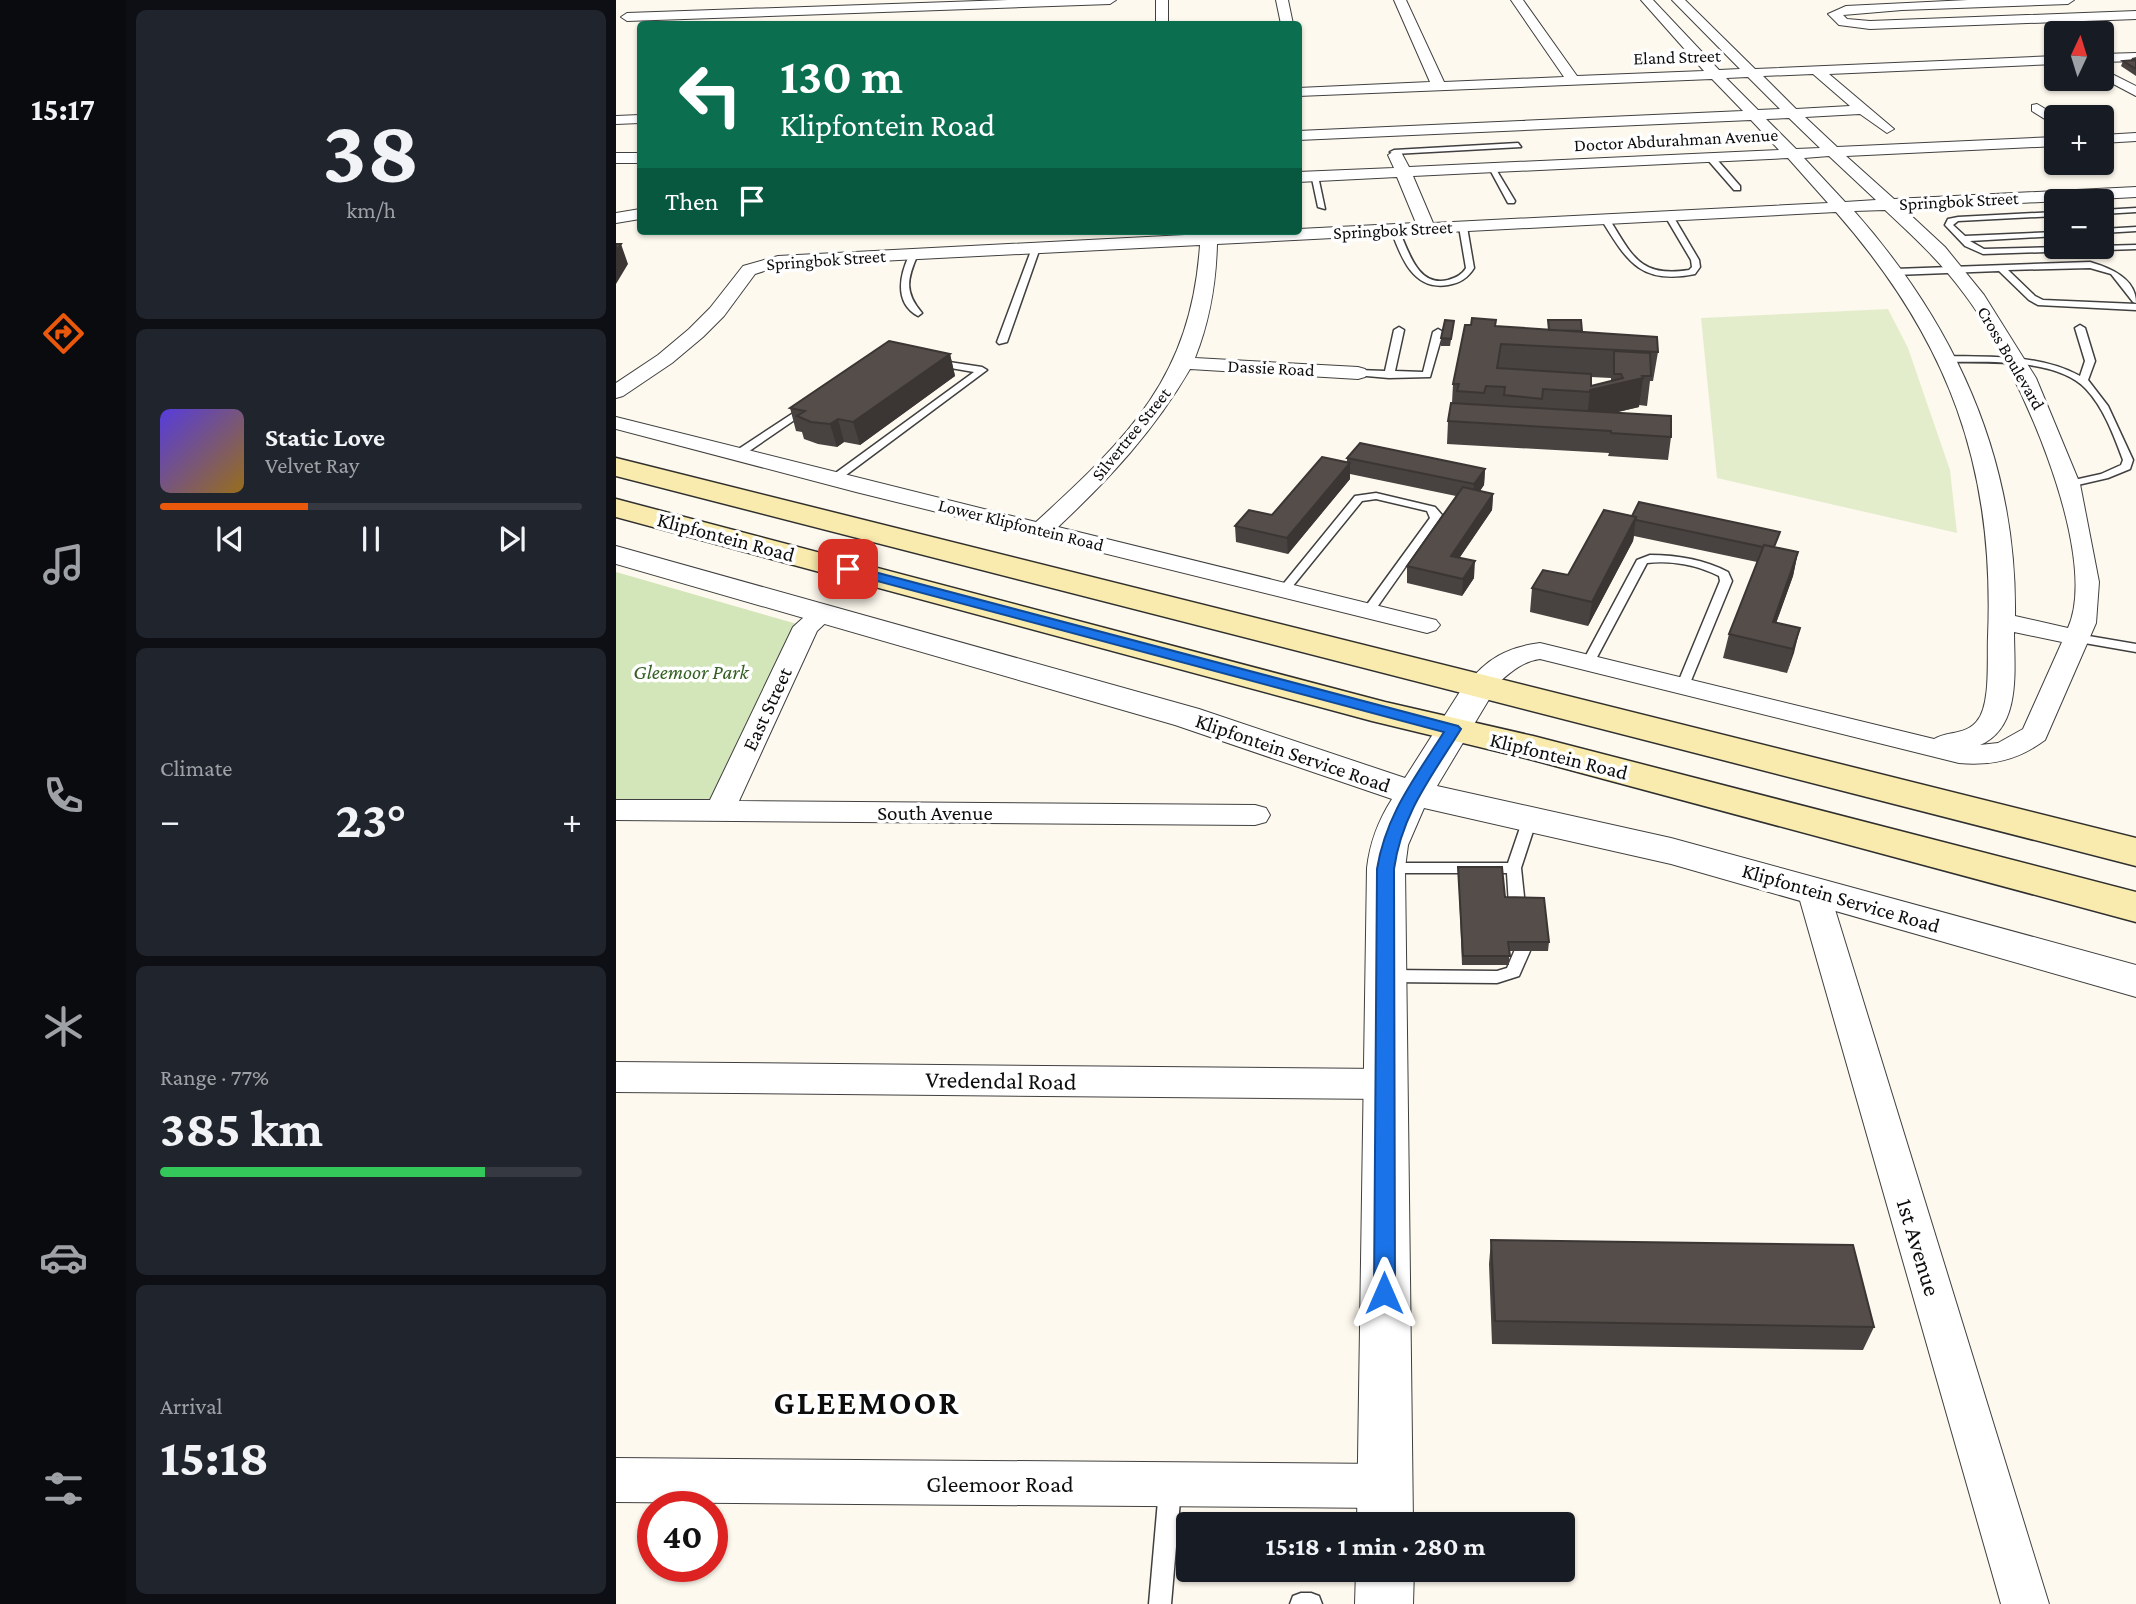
<!DOCTYPE html>
<meta charset="utf-8">
<style>
:root{--surface:#171b24;--page:#20242c;--text:#f1f3f6;--muted:#9ea1a6;--line:#363941;--accent:#ea580c}
body{margin:0;font-family:"Crimson Pro",serif;background:var(--page);color:var(--text);height:100vh;display:flex;flex-direction:column;font-size:26px;white-space:nowrap}
*{box-sizing:border-box;margin:0}
p{font-size:23px;color:var(--muted)}
.icon{flex:none;width:38px;height:38px;fill:none;stroke:currentColor;stroke-width:2;stroke-linecap:round;stroke-linejoin:round}
.map{position:relative;flex:1;overflow:hidden}
.details{display:flex;flex-direction:column;gap:10px;padding:10px;background:#0d0f14;width:490px}
.details>*{flex:none}
.top-card{position:absolute;left:21px;top:21px;width:665px;height:214px;border-radius:7px;box-shadow:0 2px 5px #0004;background:#0b6e4f;color:#fff;overflow:hidden}
.needle{width:46px;rotate:4deg}
.buttons{position:absolute;left:1428px;top:21px;display:grid;gap:14px}
.buttons a{display:grid;place-items:center;width:70px;height:70px;border-radius:7px;background:var(--surface);box-shadow:0 2px 5px #0004;font-size:35px}
.speed{position:absolute;left:21px;top:1491px;display:flex;gap:14px;font-size:35px;font-weight:700;text-align:center}
.speed>*{display:grid;place-content:center;width:91px;height:91px;border-radius:50%;background:var(--surface);box-shadow:0 2px 5px #0004;line-height:1}
.speed .limit{border:10px solid #d22;background:#fff;color:#111}
.pin{position:absolute;display:grid;place-items:center;width:60px;height:60px;color:#fff;margin:-30px;border-radius:14px;box-shadow:0 4px 10px #0006}
.me{position:absolute;width:77px;margin:-38px;rotate:0deg;stroke-linejoin:round;filter:drop-shadow(0 0 5px #0008)}
.turn{display:flex;align-items:center;gap:24px;height:147px;padding:0 28px;font-size:32px}
.turn .icon{width:91px;height:91px;stroke-width:2.5}
.turn b{display:block;font-size:49px;line-height:60px}
.then{display:flex;align-items:center;height:66px;padding:0 28px;background:#0003;gap:14px;font-size:26px}
.big{font-size:52px;font-weight:700;line-height:1.1}
.details .card{flex:1;display:flex;flex-direction:column;justify-content:center;gap:10px;min-width:0;padding:0 24px;border-radius:10px;background:var(--page)}
.details .dial{align-items:center;gap:0}
.dial b{font-size:91px;line-height:1}
.song{display:flex;align-items:center;gap:21px}
.cover{width:84px;height:84px;border-radius:10px;background:linear-gradient(135deg,hsl(250 70% 55%),hsl(40 70% 35%))}
.played{height:7px;border-radius:4px;background:linear-gradient(90deg,var(--accent) 35%,var(--line) 35%)}
.keys{display:flex;justify-content:space-around;direction:ltr}
.heat{display:flex;justify-content:space-between;align-items:center;font-size:38px;direction:ltr}
.charge{height:10px;border-radius:5px;background:linear-gradient(90deg,#34c759 77%,var(--line) 0)}
.trip{position:absolute;left:560px;top:1512px;width:399px;height:70px;border-radius:7px;background:var(--surface);box-shadow:0 2px 5px #0004;font-weight:700;line-height:70px;text-align:center}
main{display:flex;flex:1;min-height:0}
.menu{display:flex;flex-direction:column;width:126px;justify-content:space-around;align-items:center;background:#090b0e;color:var(--muted)}
.menu .icon{width:49px;height:49px}
.menu .on{color:var(--accent)}
.menu b{font-size:32px;color:var(--text)}
.map>svg:first-child{display:block}
.green{fill:#d3e6ba}
.pitch{fill:#e4edcb}
.lines{fill:none;stroke-linecap:round;stroke-linejoin:round}
.service-casing{stroke:#404040;stroke-width:3}
.minor-casing{stroke:#404040;stroke-width:2}
.tertiary-casing{stroke:#404040;stroke-width:2}
.secondary-casing{stroke:#2f2f2f;stroke-width:3}
.service{fill:#fff;fill-rule:evenodd}
.minor{fill:#fff;fill-rule:evenodd}
.tertiary{fill:#fff;fill-rule:evenodd}
.secondary{fill:#f9ebad;fill-rule:evenodd}
.wall{fill:#484240;fill-rule:evenodd}
.shaded-wall{fill:#3b3634}
.building{fill:#544d4a;stroke:#3b3634;stroke-width:2}
.route{fill:#1a73e8;stroke:#114b97;stroke-width:2}
.labels{text-anchor:middle;dominant-baseline:central;stroke-width:7;stroke-linejoin:round;paint-order:stroke}
.far-street-label{font-size:18px;fill:#0d0d0d;stroke:#fff}
.street-label{font-size:21px;fill:#0d0d0d;stroke:#fff}
.park-label{font-size:21px;font-style:italic;fill:#335f22;stroke:#fff}
.near-street-label{font-size:24px;fill:#0d0d0d;stroke:#fff}
.near-district-label{font-size:33px;font-weight:bold;letter-spacing:2px;fill:#0d0d0d;stroke:#fff}
</style>
<main>
<nav class="menu">
<b>15:17</b>
<svg class="icon on" aria-label="directions" viewBox="0 0 24 24"><path d="M12 3l9 9-9 9-9-9zM9 14v-3h6M13 9l2 2-2 2"/></svg>
<svg class="icon" aria-label="music" viewBox="0 0 24 24"><path d="M9 18V5l10-2v13"/><circle cx="6" cy="18" r="3"/><circle cx="16" cy="16" r="3"/></svg>
<svg class="icon" aria-label="phone" viewBox="0 0 24 24"><path d="M5 4h4l2 5-3 2q2 4 5 5l2-3 5 2v4C11 20 4 13 5 4z"/></svg>
<svg class="icon" aria-label="climate" viewBox="0 0 24 24"><path d="M12 3v18M4 7l16 10M4 17L20 7"/></svg>
<svg class="icon" aria-label="car" viewBox="0 0 24 24"><path d="M5 17H2v-5l4-1 3-4h7l3 4 3 1v5h-3M9 17h6M6 11h13"/><circle cx="7" cy="17" r="2"/><circle cx="17" cy="17" r="2"/></svg>
<svg class="icon" aria-label="filters" viewBox="0 0 24 24"><path d="M4 7h16M4 17h16"/><circle cx="9" cy="7" r="2"/><circle cx="15" cy="17" r="2"/></svg>
</nav>
<section class="details">
<div class="card dial"><b>38</b><p>km/h</p></div>
<div class="card">
<div class="song"><i class="cover"></i><div><b>Static Love</b><p>Velvet Ray</p></div></div>
<div class="played"></div>
<div class="keys"><svg class="icon" aria-label="previous" viewBox="0 0 24 24"><path d="M18 5L8 12l10 7zM5 5v14"/></svg><svg class="icon" aria-label="pause" viewBox="0 0 24 24"><path d="M8 5v14M16 5v14"/></svg><svg class="icon" aria-label="next" viewBox="0 0 24 24"><path d="M6 5l10 7-10 7zM19 5v14"/></svg></div>
</div>
<div class="card"><p>Climate</p>
<div class="heat"><a>−</a><b class="big">23°</b><a>+</a></div>
</div>
<div class="card"><p>Range · 77%</p><b class="big">385 km</b><div class="charge"></div></div>
<div class="card"><p>Arrival</p><b class="big">15:18</b></div>
</section>
<div class="map">
<svg width="1520" height="1604" viewBox="0 0 1520 1604">
<rect width="100%" height="100%" fill="#fef9ee"/>
<path class="green" d="M0,572L181,624L95,803L0,801Z"/>
<path class="pitch" d="M1272,309L1292,348L1334,470L1341,533L1101,478L1085,318Z"/>
<g class="lines">
<defs>
<path id="service" d="M902,143L905,147L778,154L774,152L778,150Z
M1091,155H1097L1124,186V190H1118L1091,159Z
M872,166H878L899,201L898,203H892Z
M695,174L702,176L709,209L702,207Z
M1520,208V212L1486,214V210Z
M1440,212V216L1342,221L1337,225L1349,236L1440,232V236L1354,241L1368,249L1520,245V249L1367,254L1349,246L1329,225L1332,219L1342,217Z
M1053,214L1057,216L1083,260L1084,267L1079,274C1024,285 1011,261 985,219L992,217C1016,255 1023,278 1073,270L1076,267L1075,260L1049,216Z
M847,225L851,227L858,268C852,278 844,283 832,285C797,291 785,257 775,230L782,228C792,249 801,288 832,280C839,278 846,275 850,268L843,227Z
M1520,227V231L1486,233V229Z
M420,246L424,248L391,342L383,344L381,342L416,248Z
M295,252L302,254C291,279 288,292 306,313L302,316C277,302 284,273 295,252Z
M1474,262C1494,268 1520,278 1520,303L1517,302L1495,274L1474,268L1392,270L1419,296L1427,300L1520,304V310L1422,305L1413,300L1383,271L1279,275L1275,272L1279,269Z
M1464,325L1469,328L1479,361L1472,380L1492,406L1517,460L1514,469L1492,478L1453,487L1449,486V482L1485,474L1505,465L1507,460C1498,436 1488,408 1470,389C1441,358 1369,362 1330,362L1325,359L1330,356C1375,357 1423,354 1464,376L1469,361L1459,328Z
M783,327L788,330L779,371L807,372L817,332L822,329L827,332L814,377L773,378L739,375V371L742,370L769,371L778,330Z
M320,360L366,367L371,370L222,481H214V477L358,372L317,365V361Z
M188,406L196,408L126,456H118V452Z
M760,493L819,507L826,515L757,613L753,614L747,610L814,518L811,511L760,499L746,501L672,592H664V588L739,496Z
M1034,555C1061,555 1089,560 1112,572L1116,581L1072,688L1067,689L1061,685L1104,581L1103,576C1082,565 1055,560 1031,563L979,661L973,665L967,661L1021,560Z
M1461,634L1520,644V652L1457,641L1455,638L1457,635Z
M914,814L921,819L905,868L909,906L906,910H896L893,906L891,873H770L765,872L763,868L765,864L770,863H892L907,819Z
M906,945L912,947L914,951L903,976L881,983L772,982L766,980L764,976L766,972L772,970L881,971L891,968L900,947Z
M554,1478L561,1482L565,1489L555,1604H533L543,1489L547,1482Z
M685,1593H695L703,1596L706,1604H674L677,1596Z"/>
<path id="minor" d="M392,0H500L494,4L11,21L5,17L11,13Z
M540,0H552V24H540Z
M660,0H672L677,24H665Z
M778,0H790L828,82L948,77L895,0H907L961,76L1088,71L1025,0H1037L1103,70L1124,69L1056,0H1069L1139,69L1440,56V64L1213,74L1278,129L1271,133L1244,114L1189,117L1221,147L1440,137V146L1230,156L1278,199L1520,187V197L1288,209L1329,247L1368,295L1420,378L1464,484L1483,582L1480,623L1429,740C1402,760 1375,766 1343,763L924,659C889,664 880,699 854,692L850,686C869,659 892,647 924,643L1318,739C1332,731 1350,735 1361,721C1375,705 1371,658 1372,637C1379,467 1333,341 1220,212L601,244C600,284 594,320 579,358L742,367L749,369L752,373L749,377L742,379L574,369C538,431 493,479 442,527L820,620L824,625L820,630L811,633L240,492L0,429V417L420,522C513,437 575,377 584,245L164,266L139,274L108,316L87,337L56,363L7,396L0,398V383L42,355L73,329L94,308L127,266L162,256L800,223L781,177L682,182V172L778,168L772,155L780,150L785,152L793,167L1163,150L1135,120L682,140V131L1127,111L1096,79L682,96V88L814,82ZM1197,74L1234,106L1180,109L1147,76ZM1132,77L1164,109L1142,110L1110,78ZM1173,118L1204,148L1180,149L1150,119ZM1213,156L1260,200L1229,202L1188,158ZM1172,158L1212,203L817,223L797,176ZM1269,210C1298,237 1326,263 1349,295C1397,358 1486,552 1452,628L1399,616C1401,460 1340,326 1238,211ZM1398,632L1446,642L1407,729L1382,743L1364,745C1406,727 1398,669 1398,632Z
M1352,0H1458L1452,4L1286,10L1227,15L1231,19L1254,21L1520,11V19L1254,29L1223,25L1212,14L1230,6Z
M1520,53V61L1486,62V54Z
M1486,69L1520,86V96L1486,78Z
M1421,104L1443,117H1440V126L1416,111V105Z
M24,115V123L0,124V116Z
M1520,133V141L1486,143V135Z
M0,153H24V163H0Z
M24,209V219L0,223V213Z
M207,605L216,608L220,613L201,631L123,801L639,805L650,808L654,815L650,822L639,825L0,820V800H94L177,627L198,608Z
M1197,878L1208,882L1213,890L1433,1604H1385L1181,890L1186,882Z
M0,1062L769,1069L782,1073L787,1084L782,1095L769,1099L0,1092Z
M0,1458L769,1464L785,1470L791,1486L785,1502L769,1508L0,1502Z"/>
<path id="tertiary" d="M0,546L583,709L789,778L852,679L864,676L876,679L881,686L821,786L1055,838L1520,965V997L1055,864L808,808L792,845L789,868L797,1524H741L751,868C754,842 762,821 776,799L559,725L0,564Z
M740,1570H798L797,1604H739Z"/>
<path id="secondary" d="M0,458L1520,838V866L0,476Z
M0,499L769,702L917,736L1520,892V922L917,760L756,721L0,517Z"/>
</defs>
<use href="#service" class="service-casing"/>
<use href="#minor" class="minor-casing"/>
<use href="#tertiary" class="tertiary-casing"/>
<use href="#secondary" class="secondary-casing"/>
<use href="#service" class="service"/>
<use href="#minor" class="minor"/>
<use href="#tertiary" class="tertiary"/>
<use href="#secondary" class="secondary"/>
</g>
<path class="wall" d="M1520,57V76L1505,66L1507,61L1515,60L1516,58Z
M880,320V326L932,330V320H965L966,332L1042,352L1037,381H1034L1031,406L1023,405V407L998,413L1055,437L1052,460L992,456L993,453L831,444L832,421L836,403L837,384L855,325ZM975,377L995,378V381L975,386Z
M838,321L834,346H825V338Z
M334,354L339,376L244,445L228,442L221,447L202,444L188,439L186,432L180,431L174,408Z
M731,458L869,469L868,485L864,491L877,494L876,510L843,558L858,578L846,596L791,583V566L840,496L734,474V479L672,554L620,542L619,526L656,515L731,462Z
M988,510L1182,552L1177,576L1160,623L1184,628L1171,673L1107,658L1113,634L1141,562L1018,536L1017,541L972,626L914,612L916,588L952,575Z
M842,867L889,897L933,942L932,951H893V965H846Z
M875,1240L1258,1327L1247,1350L876,1344L873,1264Z"/>
<path class="shaded-wall" d="M5,244L12,264L0,284V251Z
M334,354L339,376L244,445L237,422Z
M1027,378L1023,407L971,419L974,390Z
M222,419L228,442L221,447L214,424Z
M734,463V479L672,554L671,538Z
M869,469L868,485L857,500L858,484Z
M877,494L876,510L834,572L835,556Z
M1020,517L1017,541L972,626L976,602Z
M1182,552L1177,576L1153,643L1157,622Z
M859,561L858,578L846,596L847,579Z
M1184,628L1178,653L1171,673L1177,649Z"/>
<path class="building" d="M1520,60V69L1507,61Z
M0,244H5L0,251Z
M856,318L880,320L879,326L1041,337L1042,352L885,344L881,368L975,374V386L1007,378L1005,374H998V351L1034,353L1035,376H1026L1027,378L974,390V392L927,389L926,399L888,395L889,387L870,386L868,393L841,391L843,384H837L849,325H855Z
M829,320L838,321L835,339L825,338Z
M932,320H965L966,331L933,330Z
M273,341L334,354L237,422L222,419L214,424L195,422L181,416L189,411L174,408Z
M835,403L1055,416V437L995,433V431L832,421Z
M744,443L869,469L858,484L731,458Z
M706,457L734,463L671,538L619,526L633,510L656,515Z
M847,487L877,494L835,556L859,561L847,579L791,566Z
M1023,502L1164,532L1158,547L1148,545L1147,547L1020,520V517L1016,516Z
M988,510L1020,517L976,602L916,588L927,570L952,575Z
M1148,545L1182,552L1157,622L1184,628L1177,649L1113,634Z
M842,867H886L889,897L928,898L933,942H892L894,956H847Z
M875,1240L1237,1245L1258,1327L879,1321Z"/>
<path class="route" d="M232,565L842,726L845,729C816,776 786,813 778,869L779,1293L776,1301L768,1304L761,1301L758,1293L761,869C770,814 799,778 828,732L227,572L225,569Z"/>
<g class="labels">
<g class="far-street-label">
<text transform="translate(1061 57) rotate(-2)">Eland Street</text>
<text transform="translate(1060 140) rotate(-3)">Doctor Abdurahman Avenue</text>
<text transform="translate(1343 201) rotate(-3)">Springbok Street</text>
<text transform="translate(777 230) rotate(-3)">Springbok Street</text>
<text transform="translate(210 260) rotate(-4)">Springbok Street</text>
<text transform="translate(1395 358) rotate(60)">Cross Boulevard</text>
<text transform="translate(655 368) rotate(3)">Dassie Road</text>
<text transform="translate(515 434) rotate(-51)">Silvertree Street</text>
<text transform="translate(405 525) rotate(14)">Lower Klipfontein Road</text>
</g>
<g class="street-label">
<text transform="translate(110 537) rotate(15)">Klipfontein Road</text>
<text transform="translate(151 709) rotate(-65)">East Street</text>
<text transform="translate(677 753) rotate(19)">Klipfontein Service Road</text>
<text transform="translate(943 756) rotate(14)">Klipfontein Road</text>
<text x="319" y="813">South Avenue</text>
<text transform="translate(1225 898) rotate(16)">Klipfontein Service Road</text>
</g>
<g class="park-label">
<text x="75" y="672">Gleemoor Park</text>
</g>
<g class="near-street-label">
<text transform="translate(385 1080) rotate(1)">Vredendal Road</text>
<text transform="translate(1303 1247) rotate(73)">1st Avenue</text>
<text x="384" y="1483">Gleemoor Road</text>
</g>
<g class="near-district-label">
<text x="251" y="1402">GLEEMOOR</text>
</g>
</g>
</svg>
<div class="buttons">
<a><svg class="needle" viewBox="-14 -14 28 28"><path d="M0-13l5 13h-10z" fill="#e53935"/><path d="M0 13l5-13h-10z" fill="#9ea1a6"/></svg></a>
<a>+</a>
<a>−</a>
</div>
<div class="speed"><div class="limit">40</div></div>
<div class="pin" style="left:232px;top:569px;background:#d93025"><svg class="icon" aria-label="arrive" viewBox="0 0 24 24"><path d="M6 21V4h12l-3 4 3 4H6"/></svg></div>
<svg class="me" style="left:768px;top:1293px" viewBox="-20 -20 40 40"><path d="M0-17L14 15 0 8-14 15z" fill="#1a73e8" stroke="#fff" stroke-width="4"/></svg>
<div class="trip">15:18 · 1 min · 280 m</div>
<div class="top-card">
<div class="turn"><svg class="icon" aria-label="left" viewBox="0 0 24 24"><path d="M17 20v-9H6M10 6l-5 5 5 5"/></svg><div><b>130 m</b>Klipfontein Road</div></div>
<div class="then">Then<svg class="icon" aria-label="arrive" viewBox="0 0 24 24"><path d="M6 21V4h12l-3 4 3 4H6"/></svg></div>
</div>
</div>
</main>
